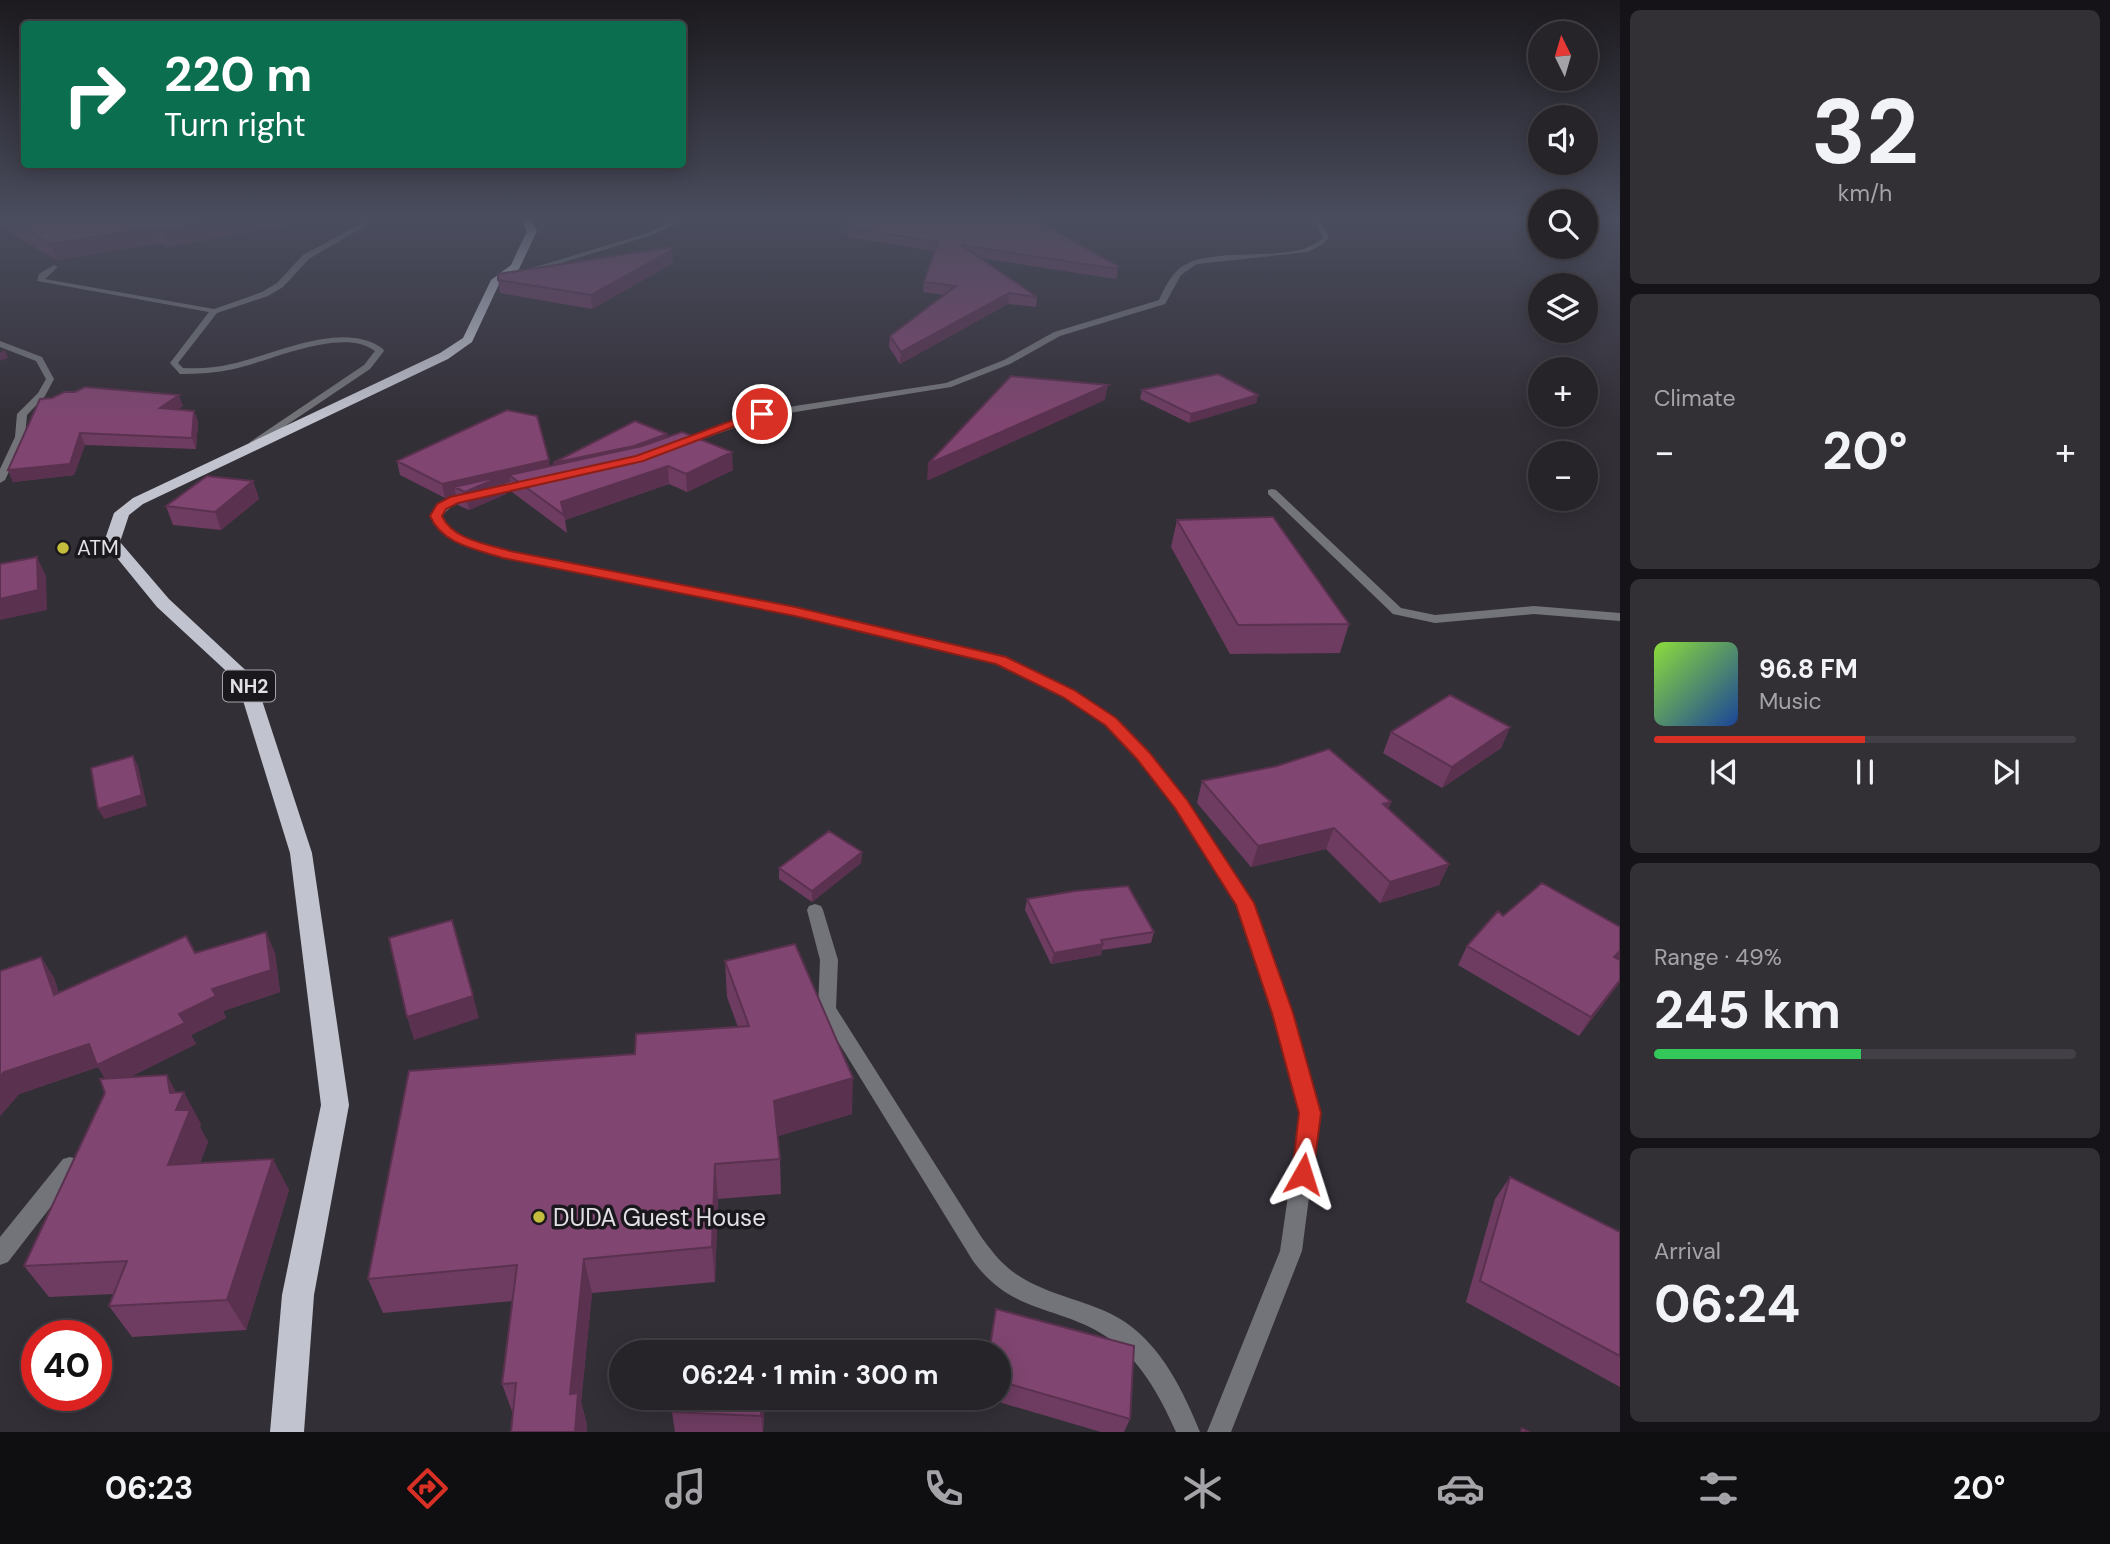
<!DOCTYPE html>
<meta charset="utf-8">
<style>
:root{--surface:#262329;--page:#322f35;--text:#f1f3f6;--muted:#a4a4a8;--line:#424046;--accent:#d93025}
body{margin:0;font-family:"DM Sans",sans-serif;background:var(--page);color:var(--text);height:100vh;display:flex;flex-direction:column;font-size:26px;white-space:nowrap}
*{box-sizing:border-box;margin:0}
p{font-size:23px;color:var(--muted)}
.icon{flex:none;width:38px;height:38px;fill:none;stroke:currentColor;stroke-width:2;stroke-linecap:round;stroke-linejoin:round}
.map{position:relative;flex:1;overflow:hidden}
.details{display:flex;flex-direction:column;gap:10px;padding:10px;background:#151317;width:490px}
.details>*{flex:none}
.banner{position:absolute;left:21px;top:21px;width:665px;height:147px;border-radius:7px;box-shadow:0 4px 18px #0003,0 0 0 2px var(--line);background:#0b6e4f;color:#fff;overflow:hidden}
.needle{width:46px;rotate:355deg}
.controls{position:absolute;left:1528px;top:21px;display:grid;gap:14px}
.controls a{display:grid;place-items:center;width:70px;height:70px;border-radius:50%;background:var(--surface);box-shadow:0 4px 18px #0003,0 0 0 2px var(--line);font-size:35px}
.speed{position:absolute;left:21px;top:1320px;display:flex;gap:14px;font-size:35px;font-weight:700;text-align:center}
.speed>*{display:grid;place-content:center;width:91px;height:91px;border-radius:50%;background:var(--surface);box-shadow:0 4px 18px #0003,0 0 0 2px var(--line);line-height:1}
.speed .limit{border:10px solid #d22;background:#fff;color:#111}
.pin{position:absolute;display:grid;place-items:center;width:60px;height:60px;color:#fff;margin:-30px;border:4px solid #fff;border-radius:50%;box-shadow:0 2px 7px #0007}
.me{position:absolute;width:77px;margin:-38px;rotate:6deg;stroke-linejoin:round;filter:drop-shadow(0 0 5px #0008)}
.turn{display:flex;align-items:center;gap:24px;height:147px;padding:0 28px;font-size:32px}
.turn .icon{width:91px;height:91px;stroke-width:2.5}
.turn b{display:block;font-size:49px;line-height:60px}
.big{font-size:52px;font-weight:700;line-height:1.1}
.details .tile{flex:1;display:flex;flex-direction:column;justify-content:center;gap:10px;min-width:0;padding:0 24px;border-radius:10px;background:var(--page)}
.details .dial{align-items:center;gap:0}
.dial b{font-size:91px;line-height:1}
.song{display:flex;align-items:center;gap:21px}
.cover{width:84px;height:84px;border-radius:10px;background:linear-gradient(135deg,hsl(90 70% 55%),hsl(220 70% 35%))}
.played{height:7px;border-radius:4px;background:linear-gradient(90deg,var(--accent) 50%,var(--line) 50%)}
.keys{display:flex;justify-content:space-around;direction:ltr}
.heat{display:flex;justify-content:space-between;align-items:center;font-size:38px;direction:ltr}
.charge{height:10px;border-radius:5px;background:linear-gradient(90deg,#34c759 49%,var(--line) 0)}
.trip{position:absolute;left:609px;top:1340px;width:402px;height:70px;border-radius:35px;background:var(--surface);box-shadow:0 4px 18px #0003,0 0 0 2px var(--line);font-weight:700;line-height:70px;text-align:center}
.tabs{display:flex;height:112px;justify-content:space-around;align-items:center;background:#0f0e10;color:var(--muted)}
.tabs .icon{width:49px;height:49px}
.tabs .selected{color:var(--accent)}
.tabs b{font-size:32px;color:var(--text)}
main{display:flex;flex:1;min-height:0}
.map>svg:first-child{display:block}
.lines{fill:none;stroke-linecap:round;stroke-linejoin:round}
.minor{fill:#737479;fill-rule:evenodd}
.tertiary{fill:#737479;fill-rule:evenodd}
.trunk{fill:#c1c4ce;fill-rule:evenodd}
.wall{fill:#6e3c61}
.shaded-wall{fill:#5a314f}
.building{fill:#804671;stroke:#5a314f;stroke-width:2}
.route{fill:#d93025;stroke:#8d1f18;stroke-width:2}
.poi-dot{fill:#c4bc3d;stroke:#1a181c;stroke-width:2.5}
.labels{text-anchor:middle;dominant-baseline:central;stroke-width:7;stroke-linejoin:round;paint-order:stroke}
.shield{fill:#1a181c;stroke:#a6a3a9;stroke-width:2}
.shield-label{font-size:19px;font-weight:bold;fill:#e2dfe5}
.poi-label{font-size:21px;fill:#e2dfe5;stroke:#1a181c;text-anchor:start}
.near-poi-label{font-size:24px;fill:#e2dfe5;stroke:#1a181c;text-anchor:start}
</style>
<main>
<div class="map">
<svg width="1620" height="1432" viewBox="0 0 1620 1432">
<rect width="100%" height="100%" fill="#332f37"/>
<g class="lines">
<path class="minor" d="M366,221L368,224L309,259L283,287L268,296L217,313L178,363L183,368C199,369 215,368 231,364C274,355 344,319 383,349L384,351L370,369L254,447L249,444L250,442L364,365L375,351C343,326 270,361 234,369C216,373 198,374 180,374L170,363L209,312L37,281L39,274L54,265L58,267L45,279L214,309L262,292L277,283L303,255Z
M0,341L42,357L54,379L45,396L27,415L25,437L5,480L0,483V469L15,437L17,414L38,393L46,379L36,361L0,347Z
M1272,489L1276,490L1401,608L1435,615L1534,606L1620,613V621L1534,614L1435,623L1393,614L1268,494V490Z
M815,904L821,906L823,910L838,960L836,1008L980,1235C990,1249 1001,1264 1016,1274C1049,1297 1092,1300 1125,1322C1163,1348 1183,1391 1200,1432H1176C1160,1396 1140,1359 1107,1337C1058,1305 1013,1315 973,1261L818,1009L820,960L807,910L809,906Z
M70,1157L77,1159L80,1166L77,1173L8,1262L0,1265V1237L63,1159Z"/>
<path class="tertiary" d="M668,221H674V224L652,235L519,276L512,274L648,233L668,223Z
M1314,221H1320L1329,237L1323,244L1308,252L1197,264L1181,275L1165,304L1060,336L1010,364L951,387L764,417L681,447L672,445L762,411L946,383L1004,360L1054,332L1159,300C1164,289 1170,276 1180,268C1212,243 1297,267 1323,237Z
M529,479L533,480V484C502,491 464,490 442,516C454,540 486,544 509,552L795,608L1006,658L1073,691L1115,719L1148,752L1186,800L1253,903L1291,1013L1320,1113L1302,1251L1231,1432H1207L1280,1251L1300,1113L1273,1013L1237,904L1176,808L1138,758L1105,725L1063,697L997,664L795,616L503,557C475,548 444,544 431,516C454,486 495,485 529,479Z"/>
<path class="trunk" d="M522,221H531L537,231L519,269L500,282L472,342L448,359L143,504L129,515L120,542L169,599L255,679L312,853L349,1105L314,1295L304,1432H270L282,1295L321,1105L290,853L237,681L157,607L104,542L114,513L133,498L440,353L463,338L491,280L511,265L527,231Z"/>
</g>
<path class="wall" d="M0,221H304L167,247L161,243L57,260L0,227Z
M847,221L1118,266L1117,277L1116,279L980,258L1037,297L1036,307L1008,304L900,364L889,347L890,336L944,295L923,292L924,282L935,251L847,237Z
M673,263L592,309L500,293L498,280Z
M1142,390L1258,395L1256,403L1189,423L1140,399Z
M40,399L183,406L178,409L194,411L198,422L196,449L85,445L74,475L13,482L8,470Z
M667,437L733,470L687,492L669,484L565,520L567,533L512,492L511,482L504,484L506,494L469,510L458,505L456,495L445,498L400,475L397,461L550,466L553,465V463Z
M253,481L259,499L221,530L173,525L166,506Z
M1177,520L1349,624L1340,653L1230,654L1171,547Z
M1510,727L1501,748L1442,788L1383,753L1391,732Z
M1277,766L1388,809L1449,864L1439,885L1380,903L1326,849L1251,867L1197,803L1202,781Z
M862,852L861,863L812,902L779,879V868Z
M1027,899L1154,932L1151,943L1102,950L1101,955L1051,964L1025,910Z
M1503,916L1620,958L1619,959L1620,982L1579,1036L1458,965L1467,946Z
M195,953H275L280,992L223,1011L226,1018L191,1035L196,1044L130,1077L176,1092L201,1124L200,1127L208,1142L200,1163L289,1190L246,1330L132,1337L109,1306L114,1294L49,1297L24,1266L105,1093V1078L98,1067L19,1094L0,1116V971L41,957L54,978L59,993Z
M725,961L852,1114L778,1136L780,1159L781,1194L718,1199L715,1282L592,1293L581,1402L587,1425L513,1414L502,1384L513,1301L383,1313L368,1279L635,1054L738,1027L727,997Z
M1510,1177L1620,1232V1387L1466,1302L1495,1199Z
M996,1309L1130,1419L1124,1432H1101L985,1398H999V1353H988Z
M765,1398L763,1432H675L672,1412Z"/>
<path class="shaded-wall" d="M217,221H304L167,247L161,231Z
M156,227L161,243L57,260L50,244Z
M672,250L673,263L592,309L591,295Z
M1009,293L1008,304L900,364L901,352Z
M5,350L8,358L0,361V352Z
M1108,385L1105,400L927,481L928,464Z
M179,395L183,406L164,419L160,408Z
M1258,395L1256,403L1189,423L1191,414Z
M194,411L198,422L196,449L192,438Z
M80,433L85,445L74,475L13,482L8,470Z
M667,434V443L555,472L553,463Z
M732,452L733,470L687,492L686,474Z
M549,460L551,473L509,475L511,482L504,484L506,494L469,510L465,492L454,487L456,495L445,498L442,484Z
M668,466L669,484L565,520L561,502Z
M253,481L259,499L221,530L215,512Z
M37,557L46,576L47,610L0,620V599Z
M1510,727L1501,748L1442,788L1452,767Z
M133,756L138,766L147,806L104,819L98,809Z
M1391,802L1383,823V804Z
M1334,828L1326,849L1251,867L1258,846Z
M862,852L861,863L812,902V891Z
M1449,864L1439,885L1380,903L1390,882Z
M266,932L275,953L280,992L223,1011L226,1018L191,1035L196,1044L110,1087L98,1067L19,1094L0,1116V1077L4,1072L179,1014L212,989Z
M1103,944L1101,955L1051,964L1054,953Z
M1620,951V958L1602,976L1614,957Z
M41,957L54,978L67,1017L54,995Z
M1620,980V982L1579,1036L1591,1017Z
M473,996L479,1018L414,1040L407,1017Z
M167,1075L180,1100L184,1092L201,1124L200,1127L208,1142L187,1196L168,1165L176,1110L170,1093Z
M853,1078L852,1114L775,1137L774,1101Z
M273,1159L289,1190L246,1330L227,1300Z
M715,1164L718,1199L715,1282L712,1247Z
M584,1259L592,1293L581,1402L587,1425V1432H575L570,1394Z
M762,1398H765L763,1432L761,1416Z"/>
<path class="building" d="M10,221H217L161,231L156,227L50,244Z
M847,221H1037L1118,266L1117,269L961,245L1037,297L1009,293L901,352L890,336L956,286L924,282L938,242L847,228Z
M671,247L672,250L591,295L498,280V274Z
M1218,374L1258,395L1191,414L1142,390Z
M1011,376L1108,385L928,464Z
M85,387L179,395L160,408L194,411L192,438L80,433L70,464L8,470L40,399L52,398L64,392H75Z
M507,410L537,416L549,460L442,484L397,461Z
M635,421L667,434L634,446L553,463Z
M682,432L732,452L686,474L668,466L561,502L564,515L509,475L642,446Z
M207,476L253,481L215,512L166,506Z
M502,476L465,492L454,487Z
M1273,517L1349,624L1238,625L1177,520Z
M37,557L38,590L0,599V564Z
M1450,695L1510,727L1452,767L1391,732Z
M1329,749L1391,802L1383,804L1449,864L1390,882L1334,828L1258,846L1202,781L1277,766Z
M133,756L142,795L98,809L91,768Z
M829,831L862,852L812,891L779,868Z
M1542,883L1620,927V951L1614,957L1620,960V980L1591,1017L1467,946L1498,911L1503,916Z
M1128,886L1154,932L1101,940L1103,944L1054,953L1027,899L1075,891Z
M452,920L473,996L407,1017L389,938Z
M266,932L271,970L212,989L216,996L179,1014L185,1023L97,1065L89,1044L4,1072L0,1077V971L41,957L54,995L186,936L195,953Z
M795,944L853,1078L774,1101L780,1159L715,1164L712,1247L584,1259L570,1394L578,1393L575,1432H511L516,1383L502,1384L517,1265L368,1279L409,1071L635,1054L636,1034L749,1026L725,961Z
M167,1075L170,1093L184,1092L176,1110H190L168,1165L273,1159L227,1300L109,1306L127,1261L24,1266L105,1093L100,1079Z
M1510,1177L1620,1232V1356L1480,1281Z
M996,1309L1134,1346L1130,1419L999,1381V1353H989Z
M681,1339L765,1343V1353H679Z
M674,1398H762L761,1416L672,1412Z
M1522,1428L1529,1432H1521Z"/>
<linearGradient id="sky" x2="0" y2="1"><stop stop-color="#1c1a1e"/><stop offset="0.52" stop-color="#4a4d5e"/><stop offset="1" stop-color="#4a4d5e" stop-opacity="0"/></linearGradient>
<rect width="1620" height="421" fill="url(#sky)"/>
<path class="route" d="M758,411L767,414L643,461L458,503L446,509L442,516C453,540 487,544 510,551L795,607L1006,657L1074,690L1116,718L1149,752L1187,800L1254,903L1293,1013L1321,1113L1312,1182L1303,1185L1295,1182L1292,1174L1299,1113L1272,1013L1236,905L1175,808L1137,759L1105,725L1063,697L996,664L795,616L503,558C475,549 442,544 430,516L437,504L450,497L636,456Z"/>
<g class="poi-dot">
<circle cx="63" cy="548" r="7"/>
<circle cx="539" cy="1217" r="7"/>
</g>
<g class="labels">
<rect class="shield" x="223" y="670.5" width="52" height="31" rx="5"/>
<g class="shield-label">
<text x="249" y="686">NH2</text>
</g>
<g class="poi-label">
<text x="77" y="548">ATM</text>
</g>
<g class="near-poi-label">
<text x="553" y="1217">DUDA Guest House</text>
</g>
</g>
</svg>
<div class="controls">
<a><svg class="needle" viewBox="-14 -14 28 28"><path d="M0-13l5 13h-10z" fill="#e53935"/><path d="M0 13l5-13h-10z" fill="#a4a4a8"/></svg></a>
<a><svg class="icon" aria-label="sound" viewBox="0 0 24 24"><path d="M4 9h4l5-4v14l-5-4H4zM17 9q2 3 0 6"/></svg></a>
<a><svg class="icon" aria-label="search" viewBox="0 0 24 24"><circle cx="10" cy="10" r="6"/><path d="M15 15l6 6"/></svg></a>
<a><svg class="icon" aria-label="layers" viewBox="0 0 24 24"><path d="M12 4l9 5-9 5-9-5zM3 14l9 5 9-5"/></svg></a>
<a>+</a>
<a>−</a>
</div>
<div class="speed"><div class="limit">40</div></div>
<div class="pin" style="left:762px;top:414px;background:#d93025"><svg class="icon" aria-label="arrive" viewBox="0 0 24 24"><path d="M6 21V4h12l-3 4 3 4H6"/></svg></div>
<svg class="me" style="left:1303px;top:1174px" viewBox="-20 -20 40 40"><path d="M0-17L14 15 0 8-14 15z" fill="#d93025" stroke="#fff" stroke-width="4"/></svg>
<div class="trip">06:24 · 1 min · 300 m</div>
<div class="banner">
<div class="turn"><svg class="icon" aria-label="right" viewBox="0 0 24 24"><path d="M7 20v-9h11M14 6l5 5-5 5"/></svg><div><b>220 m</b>Turn right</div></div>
</div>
</div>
<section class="details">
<div class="tile dial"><b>32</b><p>km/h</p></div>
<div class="tile"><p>Climate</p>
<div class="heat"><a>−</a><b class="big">20°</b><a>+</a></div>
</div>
<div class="tile">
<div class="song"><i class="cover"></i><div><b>96.8 FM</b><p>Music</p></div></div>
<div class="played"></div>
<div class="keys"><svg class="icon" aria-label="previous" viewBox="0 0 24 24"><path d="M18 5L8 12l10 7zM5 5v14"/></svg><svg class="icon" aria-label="pause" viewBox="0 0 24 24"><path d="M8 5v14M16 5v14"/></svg><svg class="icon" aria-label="next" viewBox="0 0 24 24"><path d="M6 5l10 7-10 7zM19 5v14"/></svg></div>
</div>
<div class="tile"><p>Range · 49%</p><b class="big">245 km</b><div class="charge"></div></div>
<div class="tile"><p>Arrival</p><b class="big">06:24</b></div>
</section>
</main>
<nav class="tabs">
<b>06:23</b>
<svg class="icon selected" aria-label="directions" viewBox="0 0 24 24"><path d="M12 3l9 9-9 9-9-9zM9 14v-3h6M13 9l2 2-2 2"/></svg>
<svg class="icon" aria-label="music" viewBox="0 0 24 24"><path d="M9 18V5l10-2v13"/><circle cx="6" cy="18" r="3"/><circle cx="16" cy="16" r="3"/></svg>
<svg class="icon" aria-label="phone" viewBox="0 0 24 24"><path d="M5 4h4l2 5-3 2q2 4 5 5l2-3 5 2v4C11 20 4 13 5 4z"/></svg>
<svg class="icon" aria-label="climate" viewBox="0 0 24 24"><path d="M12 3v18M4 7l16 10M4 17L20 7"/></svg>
<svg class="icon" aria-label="car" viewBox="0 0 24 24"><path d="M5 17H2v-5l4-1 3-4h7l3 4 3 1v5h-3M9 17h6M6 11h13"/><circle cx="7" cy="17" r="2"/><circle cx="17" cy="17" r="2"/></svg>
<svg class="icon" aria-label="filters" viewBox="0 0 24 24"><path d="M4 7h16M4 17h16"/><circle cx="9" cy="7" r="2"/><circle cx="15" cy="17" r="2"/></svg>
<b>20°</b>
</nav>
